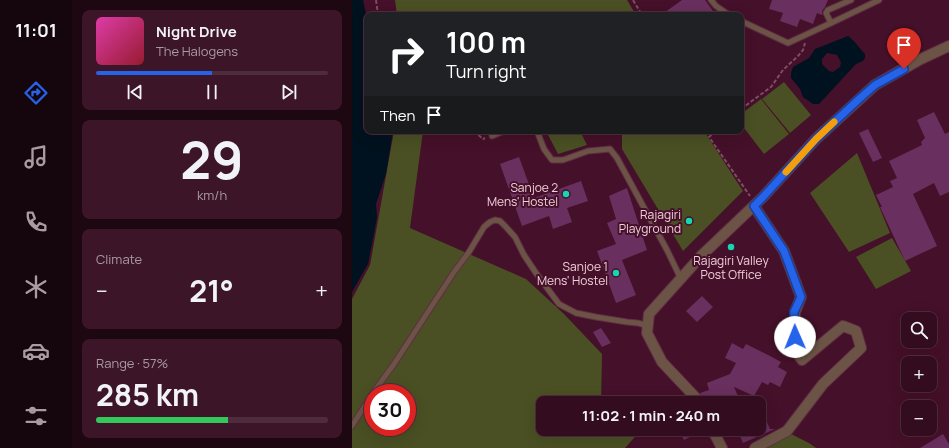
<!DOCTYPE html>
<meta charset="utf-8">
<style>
:root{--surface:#340c1f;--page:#3c1528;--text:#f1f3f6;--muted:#a99ba4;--line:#4e2c3d;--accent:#2563eb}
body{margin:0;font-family:Manrope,sans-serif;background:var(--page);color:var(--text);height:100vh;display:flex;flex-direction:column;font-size:15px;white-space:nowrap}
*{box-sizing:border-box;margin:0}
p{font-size:13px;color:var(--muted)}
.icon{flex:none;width:22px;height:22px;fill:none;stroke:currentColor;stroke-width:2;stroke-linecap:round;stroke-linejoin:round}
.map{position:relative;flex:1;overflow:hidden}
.details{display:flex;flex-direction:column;gap:10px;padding:10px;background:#1d0711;width:280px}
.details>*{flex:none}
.banner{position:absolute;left:12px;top:12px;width:380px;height:122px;border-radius:8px;box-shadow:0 4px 16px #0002,0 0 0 1px var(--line);background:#202124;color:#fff;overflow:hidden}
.buttons{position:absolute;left:549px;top:312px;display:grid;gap:8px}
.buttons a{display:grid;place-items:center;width:36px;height:36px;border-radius:8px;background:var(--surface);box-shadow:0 4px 16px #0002,0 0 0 1px var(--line);font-size:20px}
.speed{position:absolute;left:12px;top:384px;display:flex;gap:8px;font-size:20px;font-weight:700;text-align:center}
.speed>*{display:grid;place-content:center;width:52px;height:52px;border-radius:50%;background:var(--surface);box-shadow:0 4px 16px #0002,0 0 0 1px var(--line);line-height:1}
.speed .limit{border:6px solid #d22;background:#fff;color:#111}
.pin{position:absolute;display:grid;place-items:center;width:34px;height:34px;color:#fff;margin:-41px -17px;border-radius:50% 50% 50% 0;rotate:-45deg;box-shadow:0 0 4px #0007}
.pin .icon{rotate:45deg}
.me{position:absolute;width:44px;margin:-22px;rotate:359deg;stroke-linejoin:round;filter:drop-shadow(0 0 3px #0008)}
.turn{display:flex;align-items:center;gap:14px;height:84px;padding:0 16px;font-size:18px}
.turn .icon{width:52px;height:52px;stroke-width:2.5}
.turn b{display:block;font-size:28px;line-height:34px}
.then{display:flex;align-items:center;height:38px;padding:0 16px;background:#0003;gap:8px;font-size:15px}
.big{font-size:30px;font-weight:700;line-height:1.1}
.details .tile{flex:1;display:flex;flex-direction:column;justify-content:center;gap:6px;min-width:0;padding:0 14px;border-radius:8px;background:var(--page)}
.details .dial{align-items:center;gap:0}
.dial b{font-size:52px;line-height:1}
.song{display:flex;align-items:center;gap:12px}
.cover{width:48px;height:48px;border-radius:6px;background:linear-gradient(135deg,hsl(320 70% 55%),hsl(350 70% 35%))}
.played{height:4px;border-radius:2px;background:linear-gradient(90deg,var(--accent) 50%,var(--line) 50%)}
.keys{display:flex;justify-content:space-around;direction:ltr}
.heat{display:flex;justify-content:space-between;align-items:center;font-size:22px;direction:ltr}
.charge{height:6px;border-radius:3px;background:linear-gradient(90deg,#34c759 57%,var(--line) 0)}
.trip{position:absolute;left:184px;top:396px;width:230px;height:40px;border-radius:8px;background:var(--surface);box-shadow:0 4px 16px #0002,0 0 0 1px var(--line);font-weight:700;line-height:40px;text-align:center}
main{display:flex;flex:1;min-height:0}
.menu{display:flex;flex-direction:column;width:72px;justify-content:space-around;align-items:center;background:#15050c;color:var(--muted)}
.menu .icon{width:28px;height:28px}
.menu .selected{color:var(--accent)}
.menu b{font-size:18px;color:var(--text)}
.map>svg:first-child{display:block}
.green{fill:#4a5023;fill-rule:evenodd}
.water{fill:#00121f;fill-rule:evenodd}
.building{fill:#692f5e}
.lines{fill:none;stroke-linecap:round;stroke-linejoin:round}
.lane-casing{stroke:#612e45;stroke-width:7}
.street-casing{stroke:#612e45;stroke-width:12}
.path{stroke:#7d4d62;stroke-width:2;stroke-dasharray:4 2;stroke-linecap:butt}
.lane{stroke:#6b5445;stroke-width:5}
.street{stroke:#6b5445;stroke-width:10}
.route-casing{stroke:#184099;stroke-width:10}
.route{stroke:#2563eb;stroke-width:7}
.slow{stroke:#f59e0b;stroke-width:7}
.poi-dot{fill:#15d5b3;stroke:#451029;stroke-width:1.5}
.labels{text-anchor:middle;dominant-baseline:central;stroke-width:4;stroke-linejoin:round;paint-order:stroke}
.poi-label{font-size:12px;fill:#f1ceda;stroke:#451029;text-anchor:end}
</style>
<main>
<nav class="menu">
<b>11:01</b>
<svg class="icon selected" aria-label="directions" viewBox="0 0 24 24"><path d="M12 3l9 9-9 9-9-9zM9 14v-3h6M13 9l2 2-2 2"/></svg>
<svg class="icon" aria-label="music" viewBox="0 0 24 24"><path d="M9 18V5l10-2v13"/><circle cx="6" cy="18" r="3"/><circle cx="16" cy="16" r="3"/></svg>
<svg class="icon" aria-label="phone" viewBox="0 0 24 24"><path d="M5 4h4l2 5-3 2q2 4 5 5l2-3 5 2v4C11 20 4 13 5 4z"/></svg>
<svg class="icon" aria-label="climate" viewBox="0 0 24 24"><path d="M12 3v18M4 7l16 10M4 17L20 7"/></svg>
<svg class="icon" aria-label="car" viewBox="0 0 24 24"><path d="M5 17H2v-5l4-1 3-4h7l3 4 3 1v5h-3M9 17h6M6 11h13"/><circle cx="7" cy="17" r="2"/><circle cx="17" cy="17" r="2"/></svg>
<svg class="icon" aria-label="filters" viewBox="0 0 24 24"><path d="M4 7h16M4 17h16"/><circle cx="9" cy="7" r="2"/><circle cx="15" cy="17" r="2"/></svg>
</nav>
<section class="details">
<div class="tile">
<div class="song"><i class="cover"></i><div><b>Night Drive</b><p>The Halogens</p></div></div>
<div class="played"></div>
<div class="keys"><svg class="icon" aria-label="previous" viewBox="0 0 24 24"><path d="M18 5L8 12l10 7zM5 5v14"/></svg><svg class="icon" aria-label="pause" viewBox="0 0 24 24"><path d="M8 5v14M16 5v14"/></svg><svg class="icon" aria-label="next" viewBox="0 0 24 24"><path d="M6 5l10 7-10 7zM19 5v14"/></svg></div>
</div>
<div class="tile dial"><b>29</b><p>km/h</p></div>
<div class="tile"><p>Climate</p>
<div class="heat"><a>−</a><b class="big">21°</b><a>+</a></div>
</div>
<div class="tile"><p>Range · 57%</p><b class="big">285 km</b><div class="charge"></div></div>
</section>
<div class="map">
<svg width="597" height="448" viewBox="0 0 597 448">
<rect width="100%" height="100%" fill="#451029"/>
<path class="green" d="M43,0H275L284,15H45Z
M432,82L459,115L438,133L410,99Z
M409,99L437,134L412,154L389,124V114Z
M42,131H71L58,228L174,279L212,314L250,354L249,403H191V429H290L273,448H0V299L18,265ZM21,393H55V427H21Z
M194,131H228L235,145L206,154Z
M268,131H352L391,191L331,251L270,149V135Z
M505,153L538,233L497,252L458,193Z
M540,238L559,271L524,289L504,257Z
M439,434L457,443L464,448H412Z"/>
<path class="water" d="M0,0H11L15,19V131H41L34,174L24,204L25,217L20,244L16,264L0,292Z
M496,36C503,41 507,48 513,54V58L511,61L504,64L467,104H461L451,97L448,89L439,78V73L441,67L457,58L463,49ZM475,53L485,55L489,62L488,67L481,72L477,71L470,64V59Z"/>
<path class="building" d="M330,0H353L364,15H309Z
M420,0H476L473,7L470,11V15L465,13L461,24L448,19L445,27L428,21L431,13L417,9Z
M582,112L593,134L597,132V192L588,196L582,183L561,194L585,246L553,261L528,207H530L524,195L541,187L538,181L545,178L537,161L570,145L569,142L573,138L565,120Z
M516,129L530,158L521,162L507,133Z
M167,157L182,198L229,181L236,201L215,208L220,222L201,229L197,216L170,226L148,164Z
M275,188L295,250L270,260L284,295L264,303L245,251L264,244L255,223L264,219L257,196Z
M350,296L361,307L345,322L334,311Z
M249,328L259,343L250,347L241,332Z
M380,343L391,349L394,344L418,356L429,362L426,367L435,372L428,387L418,382L416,385L410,382L402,396L382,387L389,403H362L361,399L352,402L348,393L357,390L355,383L378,374L384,363L373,358Z
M414,420L418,429H423L391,443L385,429H407V423Z
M326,429H353L332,440Z
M591,434L597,444V448H568Z"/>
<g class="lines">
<defs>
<path id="lane" d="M359,0L364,6L377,15
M499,0L476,10L474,13L479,23L527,0
M389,21L436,43L479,23
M185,131L192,149L200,160H211L236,151L258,149L265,158L315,250L329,279
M140,136L152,131
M21,393L42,364L102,272L117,252L132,227L138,222L143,220L148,221L154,227L163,237L172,255L184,273L207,304L224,313L244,317L275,322L286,323L296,326
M0,426L21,393"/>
<path id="street" d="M402,206L432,251L449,297L443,312V350L450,360L491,326L504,331L509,348L471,384L435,431L403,448
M346,403L344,398L310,362L295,333L297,314L350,255L411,197L464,139L523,85L569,59L597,46
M360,429L370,448"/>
</defs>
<use href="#lane" class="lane-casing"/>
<use href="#street" class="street-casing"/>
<path class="path" d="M24,0L26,15
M281,0L290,15
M389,109L419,87L431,70L446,56L451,50L453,43
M122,131L131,139L133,138
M354,131L357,137
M364,131L357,137L398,196"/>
<use href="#lane" class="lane"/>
<use href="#street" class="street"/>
</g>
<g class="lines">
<defs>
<path id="route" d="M443,337L442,312L449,297L432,251L402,206L411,197L464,139L506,100L523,85L552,69"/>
</defs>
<use href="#route" class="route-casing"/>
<use href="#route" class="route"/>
<path class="slow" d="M434,172L464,139L482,122"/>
</g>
<g class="poi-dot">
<circle cx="214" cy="194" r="4"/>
<circle cx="337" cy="221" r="4"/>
<circle cx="379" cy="247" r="4"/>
<circle cx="264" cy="273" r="4"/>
</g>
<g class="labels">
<g class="poi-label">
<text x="206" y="187">Sanjoe 2<tspan x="206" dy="14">Mens' Hostel</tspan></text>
<text x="329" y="214">Rajagiri<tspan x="329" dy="14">Playground</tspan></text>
<text x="379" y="260" text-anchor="middle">Rajagiri Valley<tspan x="379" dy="14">Post Office</tspan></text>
<text x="256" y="266">Sanjoe 1<tspan x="256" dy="14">Mens' Hostel</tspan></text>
</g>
</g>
</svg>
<div class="buttons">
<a><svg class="icon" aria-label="search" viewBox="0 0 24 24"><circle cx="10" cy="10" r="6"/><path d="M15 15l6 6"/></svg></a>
<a>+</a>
<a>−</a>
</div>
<div class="speed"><div class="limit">30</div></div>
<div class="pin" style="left:552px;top:69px;background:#d93025"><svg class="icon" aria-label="arrive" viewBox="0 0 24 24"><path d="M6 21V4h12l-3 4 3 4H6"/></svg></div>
<svg class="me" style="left:443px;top:337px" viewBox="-20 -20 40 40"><circle r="19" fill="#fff"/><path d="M0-13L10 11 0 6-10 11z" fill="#2563eb"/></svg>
<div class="trip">11:02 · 1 min · 240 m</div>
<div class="banner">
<div class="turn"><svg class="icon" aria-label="right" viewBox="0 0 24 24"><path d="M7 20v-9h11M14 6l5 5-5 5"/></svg><div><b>100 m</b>Turn right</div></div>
<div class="then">Then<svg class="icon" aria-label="arrive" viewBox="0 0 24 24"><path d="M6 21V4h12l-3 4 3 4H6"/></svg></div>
</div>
</div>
</main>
